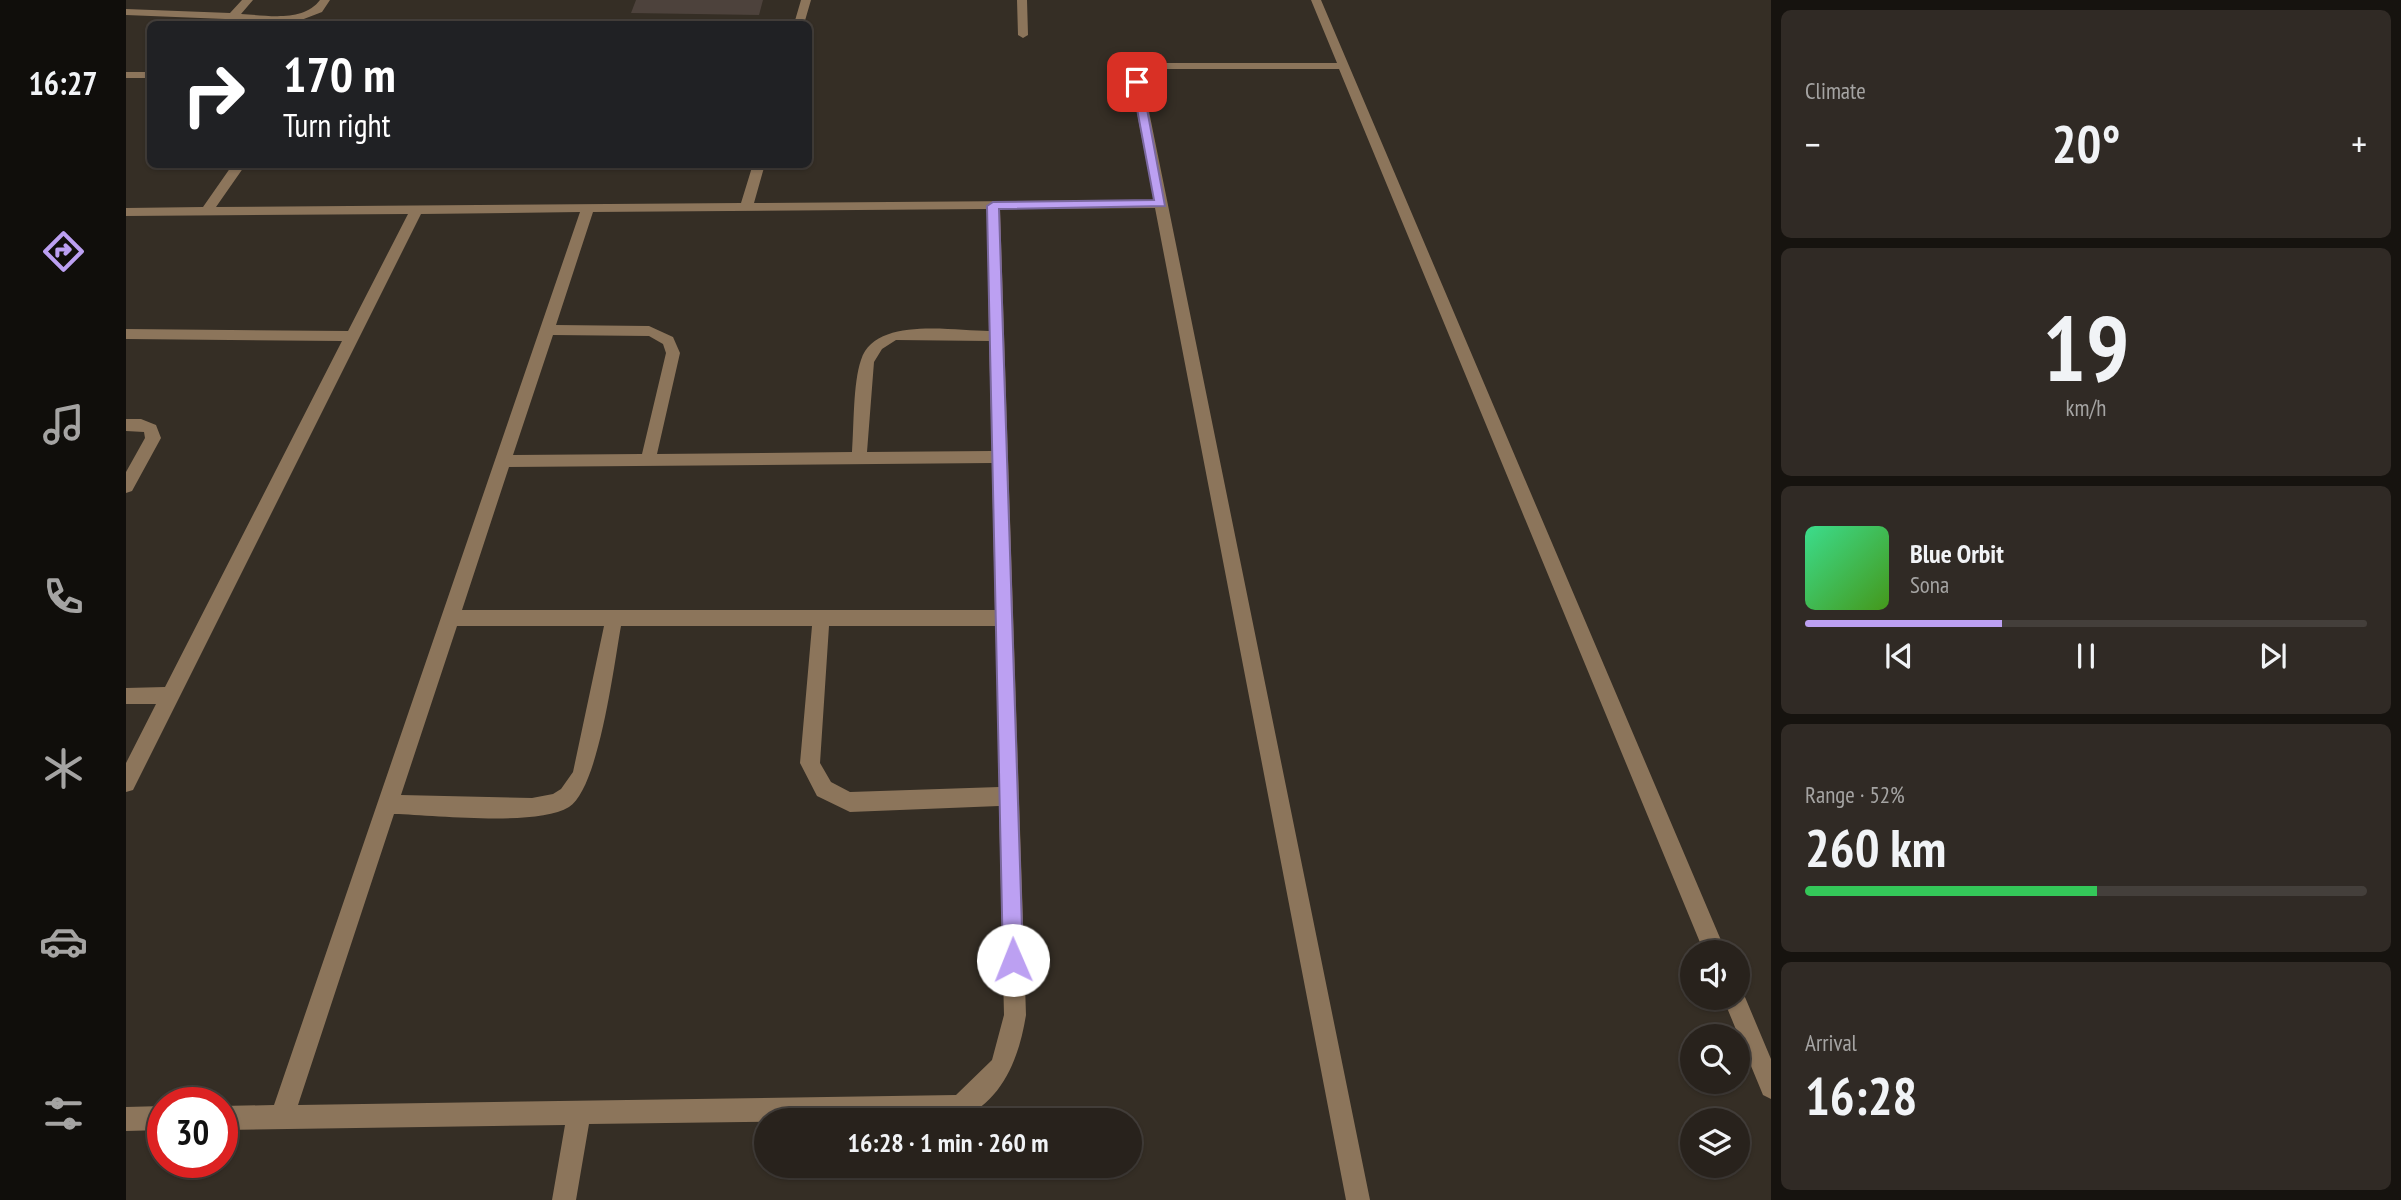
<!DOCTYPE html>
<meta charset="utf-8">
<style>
:root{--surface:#28221c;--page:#302a25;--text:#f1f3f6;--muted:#a5a4a3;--line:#443f3b;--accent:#bca0f2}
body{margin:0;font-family:"PT Sans Narrow",sans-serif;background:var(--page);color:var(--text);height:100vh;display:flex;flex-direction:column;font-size:26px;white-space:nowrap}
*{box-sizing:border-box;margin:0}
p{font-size:23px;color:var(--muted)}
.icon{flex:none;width:38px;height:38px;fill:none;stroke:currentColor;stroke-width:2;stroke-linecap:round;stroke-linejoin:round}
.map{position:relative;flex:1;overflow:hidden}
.details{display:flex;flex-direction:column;gap:10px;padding:10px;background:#16130f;width:630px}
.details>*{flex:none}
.hud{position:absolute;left:21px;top:21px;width:665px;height:147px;border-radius:10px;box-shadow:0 2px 5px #0004,0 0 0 2px var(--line);background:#202124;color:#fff;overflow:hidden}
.controls{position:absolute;left:1554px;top:940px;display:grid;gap:14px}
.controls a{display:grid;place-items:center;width:70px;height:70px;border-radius:50%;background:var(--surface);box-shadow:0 2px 5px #0004,0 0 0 2px var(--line);font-size:35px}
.speed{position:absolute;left:21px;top:1087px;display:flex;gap:14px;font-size:35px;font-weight:700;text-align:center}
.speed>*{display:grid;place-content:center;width:91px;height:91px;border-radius:50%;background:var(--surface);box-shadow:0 2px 5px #0004,0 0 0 2px var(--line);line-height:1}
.speed .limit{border:10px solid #d22;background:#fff;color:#111}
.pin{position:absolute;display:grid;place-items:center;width:60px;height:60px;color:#fff;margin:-30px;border-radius:14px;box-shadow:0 4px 10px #0006}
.me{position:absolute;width:77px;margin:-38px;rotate:359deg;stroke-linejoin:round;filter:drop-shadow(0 0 5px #0008)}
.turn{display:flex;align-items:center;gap:24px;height:147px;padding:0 21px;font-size:32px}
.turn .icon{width:91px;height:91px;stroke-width:2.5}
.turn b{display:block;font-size:49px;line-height:60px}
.big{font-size:52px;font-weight:800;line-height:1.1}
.details .widget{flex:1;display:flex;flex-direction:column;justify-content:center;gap:10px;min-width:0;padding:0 24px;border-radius:10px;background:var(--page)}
.details .dial{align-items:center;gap:0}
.dial b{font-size:91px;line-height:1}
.song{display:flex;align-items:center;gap:21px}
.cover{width:84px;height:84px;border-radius:10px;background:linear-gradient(135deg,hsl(150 70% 55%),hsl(100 70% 35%))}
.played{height:7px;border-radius:4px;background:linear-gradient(90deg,var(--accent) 35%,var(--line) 35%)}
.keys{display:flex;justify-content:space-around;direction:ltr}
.heat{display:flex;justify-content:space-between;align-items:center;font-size:38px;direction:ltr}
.charge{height:10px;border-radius:5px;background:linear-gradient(90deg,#34c759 52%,var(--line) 0)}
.trip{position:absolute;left:628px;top:1108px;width:388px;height:70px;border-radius:35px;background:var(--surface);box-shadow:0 2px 5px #0004,0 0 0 2px var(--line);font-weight:800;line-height:70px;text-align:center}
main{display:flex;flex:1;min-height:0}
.tabs{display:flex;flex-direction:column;width:126px;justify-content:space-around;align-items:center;background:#100e0b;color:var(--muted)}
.tabs .icon{width:49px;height:49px}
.tabs .on{color:var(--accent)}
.tabs b{font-size:32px;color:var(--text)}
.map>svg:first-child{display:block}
.building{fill:#4d423c}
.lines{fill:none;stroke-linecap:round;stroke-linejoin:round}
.minor{fill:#8c755b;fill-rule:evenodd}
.route{fill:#bca0f2;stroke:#7a689d;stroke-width:2}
</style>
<main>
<nav class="tabs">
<b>16:27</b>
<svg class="icon on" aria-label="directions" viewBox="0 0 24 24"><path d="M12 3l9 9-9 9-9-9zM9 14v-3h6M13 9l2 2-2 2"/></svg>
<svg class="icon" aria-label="music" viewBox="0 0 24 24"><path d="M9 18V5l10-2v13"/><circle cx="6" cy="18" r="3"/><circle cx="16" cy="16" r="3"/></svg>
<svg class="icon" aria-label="phone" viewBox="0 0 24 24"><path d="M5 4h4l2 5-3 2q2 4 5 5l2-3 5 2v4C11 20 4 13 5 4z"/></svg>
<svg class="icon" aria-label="climate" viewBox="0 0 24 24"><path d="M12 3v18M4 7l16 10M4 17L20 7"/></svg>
<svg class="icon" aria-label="car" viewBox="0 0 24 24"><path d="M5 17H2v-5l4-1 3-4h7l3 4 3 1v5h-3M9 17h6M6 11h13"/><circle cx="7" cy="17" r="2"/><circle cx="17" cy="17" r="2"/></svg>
<svg class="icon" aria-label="filters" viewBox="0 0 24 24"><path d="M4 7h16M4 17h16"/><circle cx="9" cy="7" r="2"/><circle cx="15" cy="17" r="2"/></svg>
</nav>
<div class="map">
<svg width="1645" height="1200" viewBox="0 0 1645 1200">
<rect width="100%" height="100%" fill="#352e25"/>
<path class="building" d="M510,0H637L633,15L505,13Z"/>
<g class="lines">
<path class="minor" d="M116,0H127L115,14C140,15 177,23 194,0H204L196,12L170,22L0,15V9L104,13Z
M675,0H685L678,24H668Z
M891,0H901L902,35L897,38L892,35Z
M1185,0H1195L1600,952H1578L1213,69H1033L1021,75L1017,82L1244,1200H1220L1029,208L874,209L900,1015C893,1058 877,1101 834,1119L463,1124L450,1200H426L439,1125L96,1130V1106L148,1105L454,212L295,214L7,790L0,792V763L30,704H0V688L39,687L216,341L0,339V329L222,331L282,214L0,216V208L77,207L107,164H120L90,207L615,203L627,164H639L628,203L1028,200L1005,82C1011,69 1020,66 1033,63H1211ZM861,209L863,331C827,331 749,316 735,360C727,383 728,426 726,452L531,454L554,353L547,337L523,326L430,325L467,212ZM427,335L523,336L537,344L540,353L516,454L387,455ZM770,340L863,341L866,451L741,452L748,362L756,349ZM866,463L869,610H336L383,467ZM331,626H478L447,772L435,789L427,794L406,798L275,795ZM495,626H686L674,763L691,796L724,812L873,806L878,1015L866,1060L830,1095L172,1105L268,814C309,815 410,827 443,807C473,788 488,664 495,626ZM703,626H870L873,787L724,792L705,782L694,763Z
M0,72H24V78H0Z
M0,419H15L30,425L35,438L6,491L0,493V472L19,438L18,432L0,431Z
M1612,988L1616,990L1645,1059V1099L1637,1095L1597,998H1612Z
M37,1106V1130L0,1131V1107Z"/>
</g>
<path class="route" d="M1011,79L1016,82L1039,206L873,209L897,960L894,967L887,970L880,967L877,960L861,206L867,202L1028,200L1006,82Z"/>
</svg>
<div class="controls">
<a><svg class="icon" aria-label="sound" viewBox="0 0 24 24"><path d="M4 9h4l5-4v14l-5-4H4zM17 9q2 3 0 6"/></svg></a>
<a><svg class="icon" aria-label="search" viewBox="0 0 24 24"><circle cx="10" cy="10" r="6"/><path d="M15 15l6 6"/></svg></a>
<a><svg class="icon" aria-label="layers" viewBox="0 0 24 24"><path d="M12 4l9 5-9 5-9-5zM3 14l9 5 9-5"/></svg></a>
</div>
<div class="speed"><div class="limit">30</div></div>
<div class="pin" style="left:1011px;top:82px;background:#d93025"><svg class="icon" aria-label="arrive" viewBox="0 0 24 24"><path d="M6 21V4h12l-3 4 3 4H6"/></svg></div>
<svg class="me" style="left:887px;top:960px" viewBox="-20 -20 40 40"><circle r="19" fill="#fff"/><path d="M0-13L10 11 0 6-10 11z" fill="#bca0f2"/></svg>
<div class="trip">16:28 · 1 min · 260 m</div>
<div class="hud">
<div class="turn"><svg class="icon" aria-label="right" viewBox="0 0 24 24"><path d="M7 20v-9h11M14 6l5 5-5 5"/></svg><div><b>170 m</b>Turn right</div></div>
</div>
</div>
<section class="details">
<div class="widget"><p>Climate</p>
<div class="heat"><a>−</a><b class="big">20°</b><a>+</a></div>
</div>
<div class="widget dial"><b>19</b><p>km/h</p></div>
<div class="widget">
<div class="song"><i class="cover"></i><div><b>Blue Orbit</b><p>Sona</p></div></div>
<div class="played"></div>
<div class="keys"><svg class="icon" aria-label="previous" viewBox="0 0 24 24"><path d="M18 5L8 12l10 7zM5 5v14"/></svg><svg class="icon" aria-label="pause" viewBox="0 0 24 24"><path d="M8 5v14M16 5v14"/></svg><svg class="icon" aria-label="next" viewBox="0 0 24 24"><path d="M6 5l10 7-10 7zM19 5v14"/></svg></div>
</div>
<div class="widget"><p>Range · 52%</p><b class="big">260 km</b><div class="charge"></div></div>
<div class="widget"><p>Arrival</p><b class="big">16:28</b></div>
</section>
</main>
